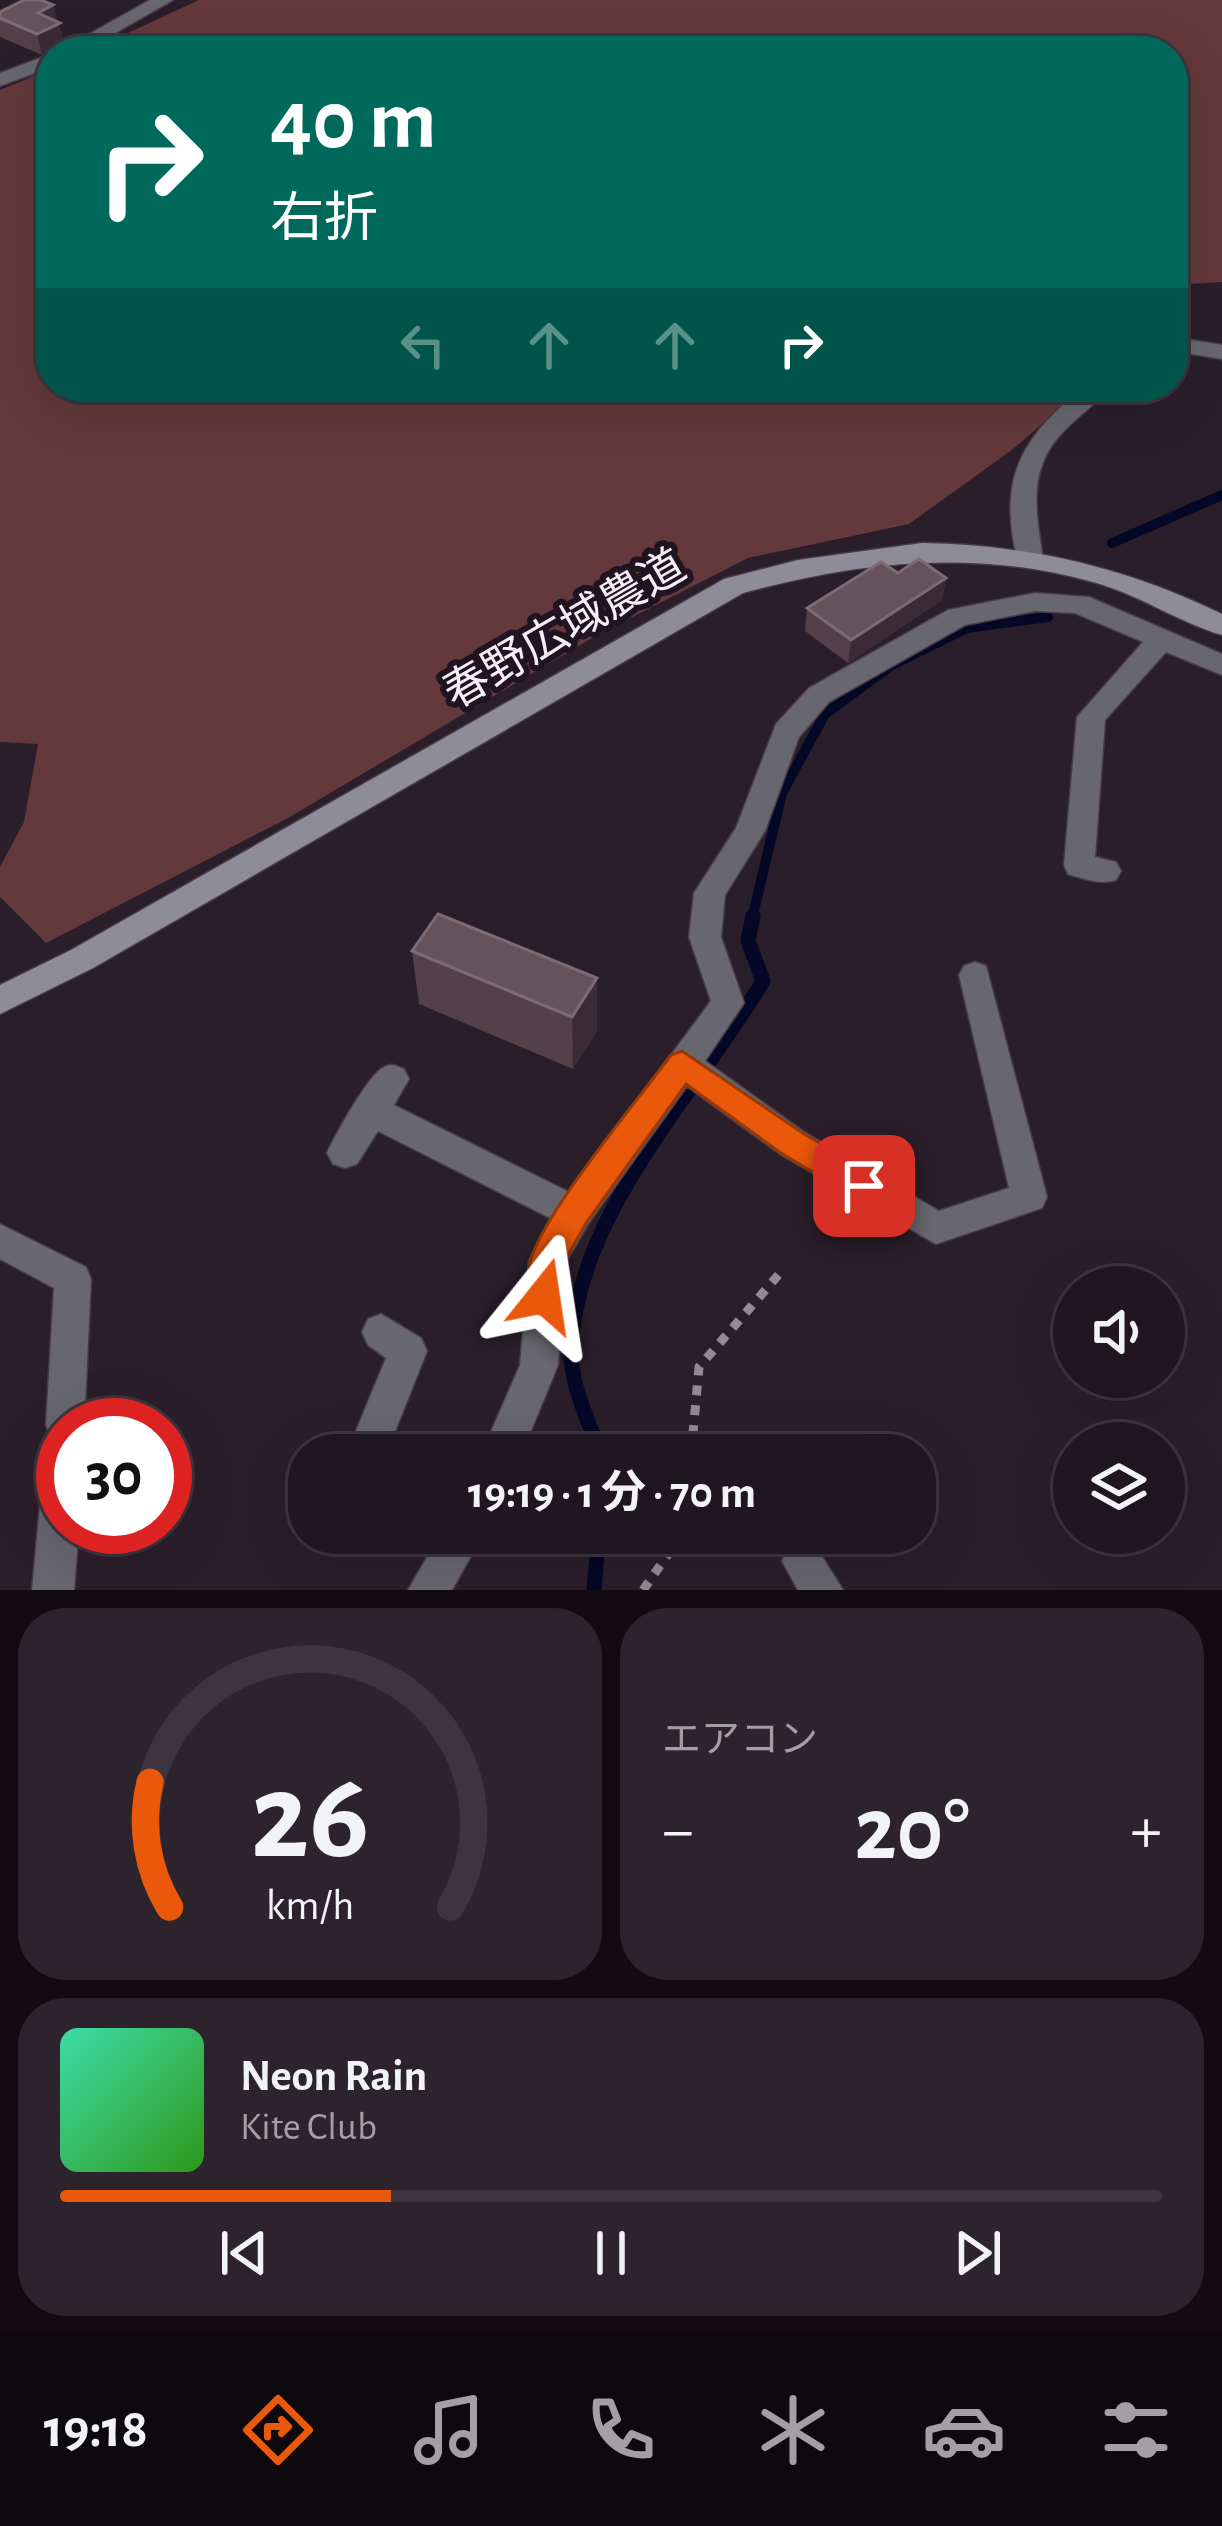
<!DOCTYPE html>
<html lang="ja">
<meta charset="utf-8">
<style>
:root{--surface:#201620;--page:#2d232d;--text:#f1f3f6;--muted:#a29fa5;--line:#3d353e;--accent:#ea580c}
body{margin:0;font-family:"Alegreya Sans","Noto Sans JP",sans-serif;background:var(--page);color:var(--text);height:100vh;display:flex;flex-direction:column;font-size:45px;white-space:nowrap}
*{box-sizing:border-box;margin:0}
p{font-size:39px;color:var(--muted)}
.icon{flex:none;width:66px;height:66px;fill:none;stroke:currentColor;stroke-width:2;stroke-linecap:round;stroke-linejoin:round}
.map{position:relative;height:1590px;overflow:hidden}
.side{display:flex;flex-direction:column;gap:18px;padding:18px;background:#120c12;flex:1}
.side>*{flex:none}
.top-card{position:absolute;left:36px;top:36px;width:1152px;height:366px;border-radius:48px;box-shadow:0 12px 48px #0002,0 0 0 3px var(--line);background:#00695c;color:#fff;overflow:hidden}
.controls{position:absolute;left:1053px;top:1266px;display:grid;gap:24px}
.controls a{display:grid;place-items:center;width:132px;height:132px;border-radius:50%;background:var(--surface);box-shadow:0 12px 48px #0002,0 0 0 3px var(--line);font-size:60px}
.speed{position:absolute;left:36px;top:1398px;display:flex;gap:24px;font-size:60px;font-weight:700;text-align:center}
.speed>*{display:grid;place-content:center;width:156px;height:156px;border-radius:50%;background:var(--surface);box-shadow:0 12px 48px #0002,0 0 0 3px var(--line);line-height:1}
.speed .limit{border:18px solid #d22;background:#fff;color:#111}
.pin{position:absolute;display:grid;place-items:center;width:102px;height:102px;color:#fff;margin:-51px;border-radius:24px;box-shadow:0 6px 18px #0006}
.me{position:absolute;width:132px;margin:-66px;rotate:15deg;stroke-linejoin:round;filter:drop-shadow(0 0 9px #0008)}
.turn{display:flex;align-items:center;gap:42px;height:252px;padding:0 36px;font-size:54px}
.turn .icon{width:156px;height:156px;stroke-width:2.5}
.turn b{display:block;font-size:84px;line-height:102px}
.lanes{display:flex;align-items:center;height:114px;padding:0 36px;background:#0003;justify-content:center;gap:60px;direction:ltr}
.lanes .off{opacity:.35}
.big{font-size:90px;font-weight:700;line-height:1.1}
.side .widget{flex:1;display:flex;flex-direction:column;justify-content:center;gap:18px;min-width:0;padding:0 42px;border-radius:48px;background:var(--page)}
.side .dial{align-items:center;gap:0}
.dial svg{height:312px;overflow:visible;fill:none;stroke:var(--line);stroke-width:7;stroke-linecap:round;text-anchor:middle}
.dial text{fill:var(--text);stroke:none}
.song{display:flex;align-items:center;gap:36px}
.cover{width:144px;height:144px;border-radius:18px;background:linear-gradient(135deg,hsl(160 70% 55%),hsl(110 70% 35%))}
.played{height:12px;border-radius:6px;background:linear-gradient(90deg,var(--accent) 30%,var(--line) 30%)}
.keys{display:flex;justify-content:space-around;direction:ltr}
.heat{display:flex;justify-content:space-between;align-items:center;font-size:66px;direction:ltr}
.side .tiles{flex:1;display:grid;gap:18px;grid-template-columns:1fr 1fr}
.widget:last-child{grid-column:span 2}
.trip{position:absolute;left:288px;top:1434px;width:648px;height:120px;border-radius:48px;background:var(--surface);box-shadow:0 12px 48px #0002,0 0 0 3px var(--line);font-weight:700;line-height:120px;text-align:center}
.tabs{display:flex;height:192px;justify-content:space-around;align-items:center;background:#0d090d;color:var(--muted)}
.tabs .icon{width:84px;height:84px}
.tabs .current{color:var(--accent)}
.tabs b{font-size:54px;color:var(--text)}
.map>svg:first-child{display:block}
.green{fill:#64393b}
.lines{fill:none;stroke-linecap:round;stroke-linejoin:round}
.stream-far1{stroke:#040726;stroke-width:10}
.stream{stroke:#040726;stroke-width:15}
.street-casing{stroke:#473b48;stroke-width:3}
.secondary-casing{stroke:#473b48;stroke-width:3}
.path{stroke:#938994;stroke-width:9;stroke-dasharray:10 10;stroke-linecap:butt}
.street{fill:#68666e;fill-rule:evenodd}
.secondary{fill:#8f8c9a;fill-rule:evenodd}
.wall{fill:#534049}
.shaded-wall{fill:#3b2b35}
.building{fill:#65535c;stroke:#7c6b74;stroke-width:3}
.route{fill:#ea580c;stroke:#983908;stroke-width:3}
.labels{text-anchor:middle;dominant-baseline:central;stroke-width:12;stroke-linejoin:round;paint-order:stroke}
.street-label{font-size:45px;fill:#f6eef7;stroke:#201422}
</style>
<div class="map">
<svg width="1222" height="1590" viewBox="0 0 1222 1590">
<rect width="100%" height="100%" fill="#2a1e2b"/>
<path class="green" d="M199,0H1222V282L1173,285V51H89Z
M51,69V387H1085L1013,449L909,524L748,558L597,635L288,818L46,943L0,897V867L24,822L38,744L0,742V90Z"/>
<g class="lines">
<path class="stream-far1" d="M1112,543L1222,495
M752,919L782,793L825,714L892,665L967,628L1048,617"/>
<path class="stream" d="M600,1455C590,1422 569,1383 571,1348C578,1210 696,1094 763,981L748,941L753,916
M594,1590L599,1533"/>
<defs>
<path id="street" d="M150,0H173L84,51H59Z
M51,54V67L0,86V73Z
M1173,337L1222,345V359L1173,351Z
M1083,387H1110C1096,404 1077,417 1062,433C1027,470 1036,513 1043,559L1030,568L1021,565C1014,552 1012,535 1011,520C1006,458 1039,425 1083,387Z
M1035,593L1089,597L1222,654V675L1166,652L1105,720L1095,857L1116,862L1121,871L1116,880C1100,885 1084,879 1068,874L1064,865L1077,717L1143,642L1075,613L1035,611L965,625L829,702L799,737L765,831L725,895L721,937L744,1003L705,1061L804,1132L939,1211L1009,1188L959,975L964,966L975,962L986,966L1047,1197L1042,1208L936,1244L780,1154L687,1086L588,1224L565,1264L558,1365L521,1455H481L520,1365L529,1261L552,1219L378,1131L357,1164L345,1168L333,1164L327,1153C336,1134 368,1075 384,1067C393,1063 395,1066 404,1069L409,1079L394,1105L569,1192L711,1001L689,937L694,893L736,828L776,724L809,688L948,610Z
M0,1224L86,1267L91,1279L84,1425H63V1443L51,1438L46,1425L54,1288L0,1259Z
M381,1314L421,1338L427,1351L394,1434L407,1441L413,1455H357L351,1443L386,1358L368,1345L362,1332L368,1319Z
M63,1454V1527H79L74,1590H32L43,1474L49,1460Z
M441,1533H484L452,1590H408Z
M802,1541L816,1547L843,1590H798L782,1561L788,1547Z"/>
<path id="secondary" d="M922,543C1030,545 1124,567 1222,614V635C1178,622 1138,594 1093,582C975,549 859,561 743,593L93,968L0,1014V985L71,950L724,579L798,560Z"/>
</defs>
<use href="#street" class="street-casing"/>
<use href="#secondary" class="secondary-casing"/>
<path class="path" d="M691,1455L699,1367L780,1273
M643,1590L683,1533"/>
<use href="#street" class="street"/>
<use href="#secondary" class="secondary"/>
</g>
<path class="wall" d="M0,12L57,21L65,43L42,55L0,37Z
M898,573L946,578L942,600L848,663L805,631L807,608Z
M412,951L597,978V1031L573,1069L419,1004Z"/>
<path class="shaded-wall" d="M53,5L65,43L42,55L37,34L38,13Z
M946,578L942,600L848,663L851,640Z
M597,978V1031L573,1069L572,1017Z"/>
<path class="building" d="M24,0H41L53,5L38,13L60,23L37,34L0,18V12Z
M919,559L946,578L851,640L807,608L881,562L898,573Z
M438,914L597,978L572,1017L412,951Z"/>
<path class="route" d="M682,1051L804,1134L876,1176L880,1186L876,1196L864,1200L853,1196L781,1153L686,1084L586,1223L563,1264L556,1307L544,1312L532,1307C526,1294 527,1276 530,1262C543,1213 638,1100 671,1055Z"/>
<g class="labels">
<g class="street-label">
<text transform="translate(565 630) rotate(-30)">春野広域農道</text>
</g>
</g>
</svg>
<div class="controls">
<a><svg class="icon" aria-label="sound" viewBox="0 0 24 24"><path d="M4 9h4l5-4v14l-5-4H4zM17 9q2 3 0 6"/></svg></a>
<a><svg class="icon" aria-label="layers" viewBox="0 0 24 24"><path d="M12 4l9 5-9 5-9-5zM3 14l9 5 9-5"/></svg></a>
</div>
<div class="speed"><div class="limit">30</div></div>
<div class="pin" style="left:864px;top:1186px;background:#d93025"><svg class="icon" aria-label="arrive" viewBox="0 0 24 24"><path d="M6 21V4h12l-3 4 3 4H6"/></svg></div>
<svg class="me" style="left:544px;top:1296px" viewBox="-20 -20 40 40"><path d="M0-17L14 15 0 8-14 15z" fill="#ea580c" stroke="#fff" stroke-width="4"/></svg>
<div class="trip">19:19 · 1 分 · 70 m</div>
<div class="top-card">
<div class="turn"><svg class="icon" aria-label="right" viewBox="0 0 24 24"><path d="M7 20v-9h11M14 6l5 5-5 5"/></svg><div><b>40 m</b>右折</div></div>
<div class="lanes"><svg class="icon off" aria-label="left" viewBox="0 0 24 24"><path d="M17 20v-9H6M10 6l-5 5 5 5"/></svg><svg class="icon off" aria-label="ahead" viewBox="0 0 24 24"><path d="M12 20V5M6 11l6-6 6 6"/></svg><svg class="icon off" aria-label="ahead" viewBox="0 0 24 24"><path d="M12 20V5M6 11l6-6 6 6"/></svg><svg class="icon" aria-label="right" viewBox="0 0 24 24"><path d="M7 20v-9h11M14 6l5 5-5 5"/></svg></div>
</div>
</div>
<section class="side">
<div class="tiles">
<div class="widget dial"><svg viewBox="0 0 100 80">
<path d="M14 69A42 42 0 1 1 86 69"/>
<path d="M14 69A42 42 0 0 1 9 37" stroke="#ea580c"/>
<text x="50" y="56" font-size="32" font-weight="700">26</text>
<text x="50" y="72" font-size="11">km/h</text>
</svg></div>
<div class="widget"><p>エアコン</p>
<div class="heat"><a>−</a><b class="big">20°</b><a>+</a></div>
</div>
<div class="widget">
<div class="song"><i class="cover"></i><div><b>Neon Rain</b><p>Kite Club</p></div></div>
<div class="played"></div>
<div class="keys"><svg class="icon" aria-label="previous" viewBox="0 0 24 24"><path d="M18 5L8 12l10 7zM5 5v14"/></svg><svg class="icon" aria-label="pause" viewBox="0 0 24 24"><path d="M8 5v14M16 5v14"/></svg><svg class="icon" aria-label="next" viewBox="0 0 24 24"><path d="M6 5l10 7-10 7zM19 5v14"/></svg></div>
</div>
</div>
</section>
<nav class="tabs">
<b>19:18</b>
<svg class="icon current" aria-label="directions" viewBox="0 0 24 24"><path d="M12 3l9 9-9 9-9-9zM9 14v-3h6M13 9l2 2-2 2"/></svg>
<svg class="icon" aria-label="music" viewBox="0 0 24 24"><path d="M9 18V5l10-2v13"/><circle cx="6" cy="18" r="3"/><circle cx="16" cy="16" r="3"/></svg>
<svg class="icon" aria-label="phone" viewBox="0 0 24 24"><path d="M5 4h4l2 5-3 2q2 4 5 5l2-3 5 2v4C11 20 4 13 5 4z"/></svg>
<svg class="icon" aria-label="climate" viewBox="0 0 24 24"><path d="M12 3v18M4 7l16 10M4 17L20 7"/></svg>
<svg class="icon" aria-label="car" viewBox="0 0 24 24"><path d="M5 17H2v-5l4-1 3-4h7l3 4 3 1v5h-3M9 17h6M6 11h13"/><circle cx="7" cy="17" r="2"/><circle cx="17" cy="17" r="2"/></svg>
<svg class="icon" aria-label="filters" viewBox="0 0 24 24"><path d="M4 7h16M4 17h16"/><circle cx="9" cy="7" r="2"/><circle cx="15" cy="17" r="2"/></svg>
</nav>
